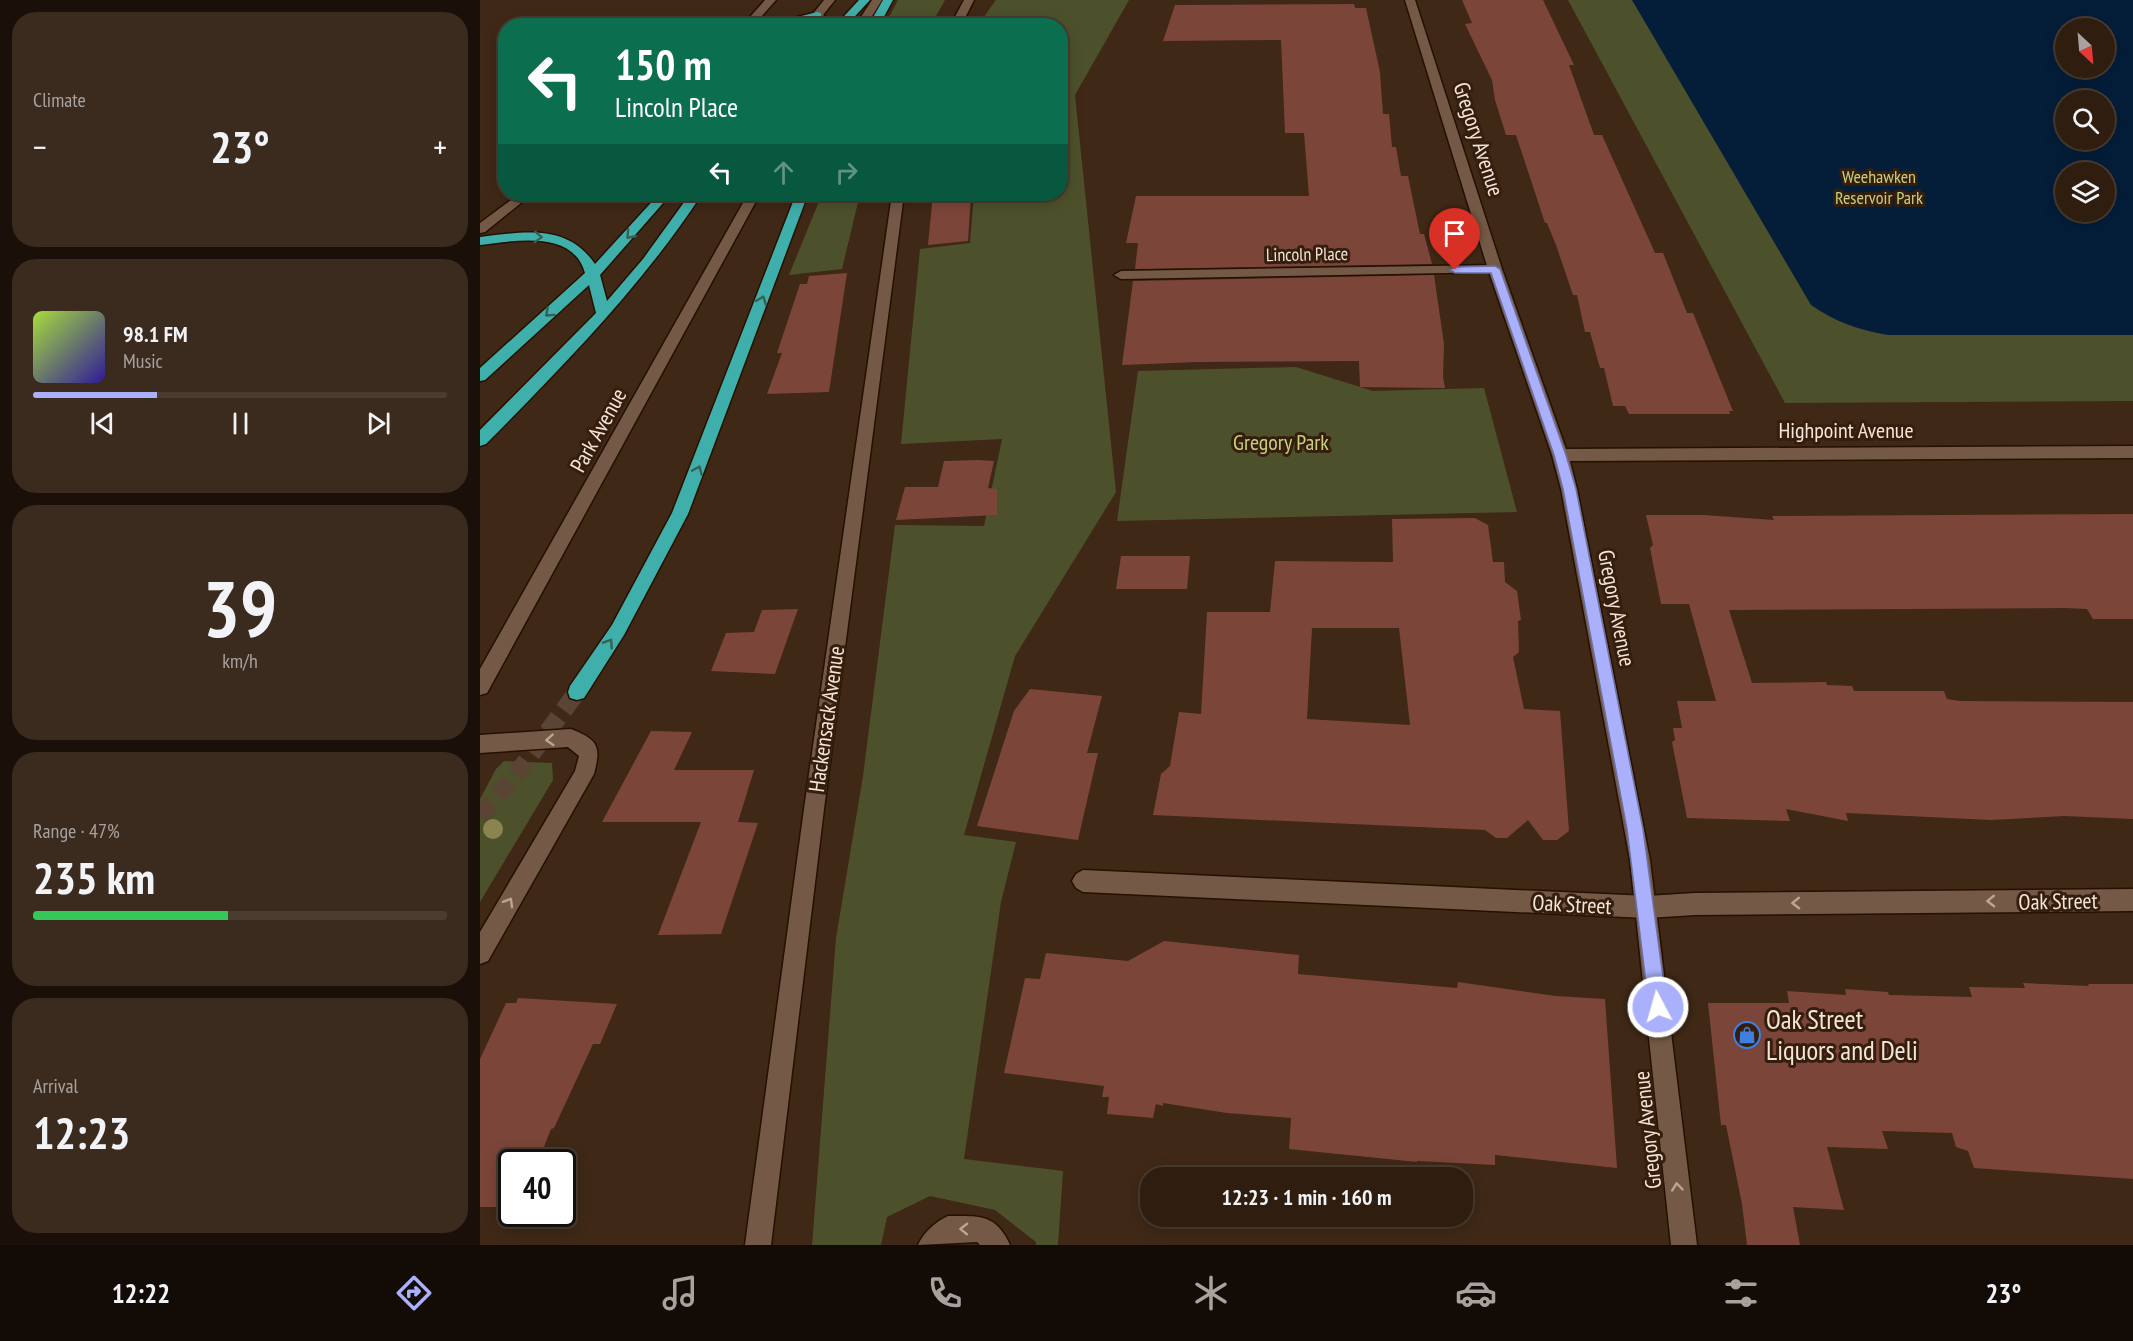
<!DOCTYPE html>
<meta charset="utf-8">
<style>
:root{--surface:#2f1e10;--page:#3b2b1e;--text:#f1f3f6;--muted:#a7a29f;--line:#4a3c30;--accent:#aab0fb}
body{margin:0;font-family:"PT Sans Narrow",sans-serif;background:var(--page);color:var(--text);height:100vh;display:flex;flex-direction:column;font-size:22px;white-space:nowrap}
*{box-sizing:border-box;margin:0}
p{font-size:20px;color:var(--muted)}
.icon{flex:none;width:33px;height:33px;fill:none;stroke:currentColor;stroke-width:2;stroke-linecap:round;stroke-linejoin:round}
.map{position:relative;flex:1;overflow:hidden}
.details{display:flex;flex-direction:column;gap:12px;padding:12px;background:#1a1009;width:480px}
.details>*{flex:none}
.top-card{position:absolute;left:18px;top:18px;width:570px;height:183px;border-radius:24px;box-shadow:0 3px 15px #0003,0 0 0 2px var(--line);background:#0b6e4f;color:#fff;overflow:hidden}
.needle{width:39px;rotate:154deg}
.controls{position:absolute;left:1575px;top:18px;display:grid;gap:12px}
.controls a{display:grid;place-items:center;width:60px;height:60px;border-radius:50%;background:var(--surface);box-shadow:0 3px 15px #0003,0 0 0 2px var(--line);font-size:30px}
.speed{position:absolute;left:18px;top:1149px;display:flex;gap:12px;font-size:30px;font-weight:700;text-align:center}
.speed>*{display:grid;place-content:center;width:78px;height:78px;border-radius:50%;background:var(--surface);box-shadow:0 3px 15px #0003,0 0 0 2px var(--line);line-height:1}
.speed .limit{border:3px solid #111;border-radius:9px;background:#fff;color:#111}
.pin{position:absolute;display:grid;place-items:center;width:51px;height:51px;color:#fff;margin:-62px -26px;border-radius:50% 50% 50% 0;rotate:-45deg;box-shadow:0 0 6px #0007}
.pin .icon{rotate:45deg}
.me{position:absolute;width:66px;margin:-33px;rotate:354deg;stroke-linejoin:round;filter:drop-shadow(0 0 4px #0008)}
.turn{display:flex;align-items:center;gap:21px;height:126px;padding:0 18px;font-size:27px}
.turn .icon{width:78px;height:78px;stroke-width:2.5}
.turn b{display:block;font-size:42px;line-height:51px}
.lanes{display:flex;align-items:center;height:57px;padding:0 18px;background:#0003;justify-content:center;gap:30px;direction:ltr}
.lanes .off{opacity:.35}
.big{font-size:45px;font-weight:700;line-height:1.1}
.details .card{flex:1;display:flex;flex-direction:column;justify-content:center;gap:9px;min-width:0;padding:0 21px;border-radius:24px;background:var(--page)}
.details .dial{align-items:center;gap:0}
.dial b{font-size:78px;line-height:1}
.song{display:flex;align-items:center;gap:18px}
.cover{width:72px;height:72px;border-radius:9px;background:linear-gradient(135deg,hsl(80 70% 55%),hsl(250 70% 35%))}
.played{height:6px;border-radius:3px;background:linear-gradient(90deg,var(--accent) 30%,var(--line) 30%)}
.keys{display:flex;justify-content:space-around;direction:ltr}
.heat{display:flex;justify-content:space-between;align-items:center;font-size:33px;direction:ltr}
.charge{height:9px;border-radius:4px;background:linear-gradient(90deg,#34c759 47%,var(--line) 0)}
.trip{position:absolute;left:660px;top:1167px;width:333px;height:60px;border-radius:24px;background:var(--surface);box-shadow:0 3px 15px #0003,0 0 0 2px var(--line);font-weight:700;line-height:60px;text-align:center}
.dock{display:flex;height:96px;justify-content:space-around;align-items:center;background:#130c06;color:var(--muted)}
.dock .icon{width:42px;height:42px}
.dock .current{color:var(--accent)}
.dock b{font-size:27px;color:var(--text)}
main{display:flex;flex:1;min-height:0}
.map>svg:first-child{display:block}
.green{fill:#4d512b;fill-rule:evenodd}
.water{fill:#041d39;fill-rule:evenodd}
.building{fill:#7c453a;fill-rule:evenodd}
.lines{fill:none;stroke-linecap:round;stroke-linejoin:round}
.highway-tunnel{stroke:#5a4433;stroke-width:18;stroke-dasharray:18 9;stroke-linecap:butt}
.street-casing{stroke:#251001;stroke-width:3}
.secondary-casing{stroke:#251001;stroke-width:3}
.highway-casing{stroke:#251001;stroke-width:3}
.street{fill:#745946;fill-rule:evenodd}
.secondary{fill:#745946;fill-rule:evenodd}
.highway{fill:#3fafab;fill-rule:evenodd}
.tree{fill:#8a844e}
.oneway{stroke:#3a5f54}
.oneway2{stroke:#baa597}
.route{fill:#aab0fb;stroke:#6e72a3;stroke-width:1.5}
.labels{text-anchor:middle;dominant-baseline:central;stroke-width:6;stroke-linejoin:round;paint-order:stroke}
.far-park-label{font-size:18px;fill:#c7d07c;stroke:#351e0c}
.far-street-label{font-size:18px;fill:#f4e4d9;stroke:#351e0c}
.street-label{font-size:22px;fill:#f4e4d9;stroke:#351e0c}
.park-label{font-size:22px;fill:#c7d07c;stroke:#351e0c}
.near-poi-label{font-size:27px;fill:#f4e4d9;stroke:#351e0c;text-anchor:start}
</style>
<main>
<section class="details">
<div class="card"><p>Climate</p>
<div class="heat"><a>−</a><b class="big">23°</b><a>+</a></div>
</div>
<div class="card">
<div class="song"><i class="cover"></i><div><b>98.1 FM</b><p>Music</p></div></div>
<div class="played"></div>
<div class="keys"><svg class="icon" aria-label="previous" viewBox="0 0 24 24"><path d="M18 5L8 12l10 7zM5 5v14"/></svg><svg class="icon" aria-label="pause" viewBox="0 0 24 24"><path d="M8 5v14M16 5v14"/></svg><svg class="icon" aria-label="next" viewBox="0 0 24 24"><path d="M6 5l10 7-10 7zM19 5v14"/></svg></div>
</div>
<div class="card dial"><b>39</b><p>km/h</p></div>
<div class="card"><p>Range · 47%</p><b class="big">235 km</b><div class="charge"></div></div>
<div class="card"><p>Arrival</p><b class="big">12:23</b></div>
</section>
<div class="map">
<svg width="1653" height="1245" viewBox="0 0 1653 1245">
<rect width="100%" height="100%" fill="#3f2816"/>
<path class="green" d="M418,0H465L451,25H405Z
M516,0H649L595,95L636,492L535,656L484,835L536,842L521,902L484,1159L583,1171L578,1245H556V1242L515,1210L450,1196L407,1217L401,1245H332L356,938L383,776L415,525L504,526L522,439L421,444L440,249L490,243L494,194H580V26L498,25Z
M1088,0H1653V401L1305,403ZM1586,28H1624V68H1586ZM1586,100H1624V140H1586ZM1586,172H1624V212H1586Z
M342,194H380L362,269L309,275Z
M816,367L893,391L1004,388L1037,512L637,521L658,371Z
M24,761L72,763L73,780L0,902V799L16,769Z"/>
<path class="water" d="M1152,0H1653V335H1408C1378,330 1356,322 1331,305ZM1586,28H1624V68H1586ZM1586,100H1624V140H1586ZM1586,172H1624V212H1586Z"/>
<path class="building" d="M982,0H1063L1094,65H1089L1114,135H1122L1175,253H1183L1207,313H1213L1253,411H1249L1250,414H1149L1145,406H1133L1124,368H1120L1110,332H1105L1097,295H1093L1076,245L1067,223H1065L1036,135H1026L1015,100L1012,80L985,24L992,23Z
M874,4L875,8H886L900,72L903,114H909L912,147H916L921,176H928L940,234H944L952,264L655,269L658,243H646L656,196H829L824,133H805L801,40L683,41L695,5Z
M453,194H491L488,241L448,245Z
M367,273L349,392L287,394L302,353H297L320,284H327L329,276Z
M954,275L964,344L963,377L965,388L880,387L879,361L717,362L642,365L653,281Z
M498,460L514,461L508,488L517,489V515L416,520L425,487H458L464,461Z
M1653,514V619H1613L1607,609L1585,608L1249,610L1272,683L1346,682L1347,685L1372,686L1374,691H1464L1467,699L1480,701L1653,702V819L1584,816L1511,820L1366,813L1368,821L1306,809L1310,821L1207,818L1192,742L1195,740L1193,728H1202L1197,701H1236L1209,604H1181L1170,548L1173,545L1166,515H1224L1294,520L1292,516Z
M995,518L1008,525L1013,562H1024L1025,582L1037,591L1041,620L1038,621L1039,652L1033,657L1044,709L1080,711L1089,831L1077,840H1063L1048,820L1027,838H1016L1005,830L673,815L681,774L690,766L699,712L721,714L727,612H790L795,561L913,562L912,519ZM832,628H919L930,725L827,719Z
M641,556H710L707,589H636Z
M318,609L295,674L231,671L246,633L274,632L282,610Z
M550,689L622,696L607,753H618L598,840L497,826L534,711Z
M171,731L212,732L194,770H274L258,822L278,823L241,934L178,935L221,822H122Z
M684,941L819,955L818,974L977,988L978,982L1076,996L1125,999L1137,1168L1015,1155V1165L937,1161V1162L809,1149L811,1118L747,1113L683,1103V1106L676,1104L673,1118L627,1114L629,1097H622L624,1086L524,1073L545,978L560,979L566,953L648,961Z
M1543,983L1609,986L1608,984H1653V1179L1494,1168L1488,1151L1476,1147L1472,1133L1402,1131L1408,1149L1347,1147L1364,1210L1313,1207L1320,1245H1267L1262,1204L1246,1125H1241L1228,1003H1309L1307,991L1366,995L1365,989L1408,992L1409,995L1492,997L1489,987L1545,988Z
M38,998L137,1004L120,1044H113L74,1128L71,1129L58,1162H32V1207H0V1059L26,1003H36Z"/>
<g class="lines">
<path class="highway-tunnel" d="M0,816L38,772L97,692"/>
<defs>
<path id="street" d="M1015,265L1020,266L1022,269L1020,272L641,279L634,275L641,271Z
M91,729C119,740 121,747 114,774L8,961L0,964V932L95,771L99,756L88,747L0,753V735Z
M603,870L1167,896L1215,893L1653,889V911L1215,915L1167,918L603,892L596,888L592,881L596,874Z
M468,1216C498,1216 516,1213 530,1245H500L497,1242L438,1245C444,1232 455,1222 468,1216Z"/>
<path id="secondary" d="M285,0H296L273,26H262Z
M344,0H355L343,15L351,21V26H341L332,15Z
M392,0H402L386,26H375Z
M484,0H494L481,26H470Z
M925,0H935L1022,269L1086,449L1653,446V458L1090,461L1097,489L1170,860L1217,1245H1191L1150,860L1081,489L1072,455L1008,269Z
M39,194H52L5,232L0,233V223Z
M268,194H280L7,693L0,695V669Z
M412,194H424L344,809L291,1245H265L324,809Z"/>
<path id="highway" d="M379,0H390L366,26H355Z
M403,0H413L399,26H388Z
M337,12L341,13V17L316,26H305L310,19Z
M179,194H191L120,275L127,301L163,259L210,194H222C161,287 84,365 6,444L0,446V430L116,313L109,285L5,380L0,381V368L105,273C93,229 34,241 0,245V237C44,232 87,223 115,264Z
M316,194H328L208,514L144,635L104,698L97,700L90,698L88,692L90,686L132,625L192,513Z"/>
</defs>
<use href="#street" class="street-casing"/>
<use href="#secondary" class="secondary-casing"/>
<use href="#highway" class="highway-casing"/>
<use href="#street" class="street"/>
<use href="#secondary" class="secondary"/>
<use href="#highway" class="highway"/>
</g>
<circle class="tree" cx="13" cy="829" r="10"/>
<defs><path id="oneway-chevron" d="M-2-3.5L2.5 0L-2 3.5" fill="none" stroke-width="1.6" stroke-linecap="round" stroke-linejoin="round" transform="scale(1.5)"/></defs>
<g class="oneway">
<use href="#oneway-chevron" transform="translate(150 235) rotate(132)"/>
<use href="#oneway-chevron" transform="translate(58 237) rotate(2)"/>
<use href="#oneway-chevron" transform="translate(282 300) rotate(-69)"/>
<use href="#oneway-chevron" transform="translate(69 313) rotate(138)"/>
<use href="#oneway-chevron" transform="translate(218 470) rotate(-67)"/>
<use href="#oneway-chevron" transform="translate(129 643) rotate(-57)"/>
</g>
<g class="oneway2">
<use href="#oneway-chevron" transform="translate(70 740) rotate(176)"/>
<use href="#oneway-chevron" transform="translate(1511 901) rotate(179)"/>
<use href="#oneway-chevron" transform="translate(29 902) rotate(-60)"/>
<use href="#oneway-chevron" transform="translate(1316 903) rotate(179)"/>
<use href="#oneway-chevron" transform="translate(1197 1187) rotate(-96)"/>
<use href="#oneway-chevron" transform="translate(484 1229) rotate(-179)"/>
</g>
<path class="route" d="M1015,266L1020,269L1086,455L1096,489L1163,829L1187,1007L1184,1013L1178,1015L1172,1013L1169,1007L1147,829L1083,489L1074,455L1011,273H975L970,270L975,267Z"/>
<defs>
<symbol id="shop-ring" viewBox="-11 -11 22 22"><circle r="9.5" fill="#351e0c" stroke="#3f7fe0" stroke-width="1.5"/><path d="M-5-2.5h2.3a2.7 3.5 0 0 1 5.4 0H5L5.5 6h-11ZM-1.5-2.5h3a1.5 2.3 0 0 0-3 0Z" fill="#3f7fe0"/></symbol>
</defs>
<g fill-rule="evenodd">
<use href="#shop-ring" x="1252" y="1020" width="30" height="30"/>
</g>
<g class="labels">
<g class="far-park-label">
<text x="1399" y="176">Weehawken<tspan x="1399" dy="21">Reservoir Park</tspan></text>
</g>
<g class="far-street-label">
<text transform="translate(827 254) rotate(-1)">Lincoln Place</text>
</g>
<g class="street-label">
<text transform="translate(999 139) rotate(72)">Gregory Avenue</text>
<text transform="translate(118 430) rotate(-61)">Park Avenue</text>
<text x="1366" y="430">Highpoint Avenue</text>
<text transform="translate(1137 608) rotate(79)">Gregory Avenue</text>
<text transform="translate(346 719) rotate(-82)">Hackensack Avenue</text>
<text transform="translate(1578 901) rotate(-1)">Oak Street</text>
<text transform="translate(1092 904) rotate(3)">Oak Street</text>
<text transform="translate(1167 1130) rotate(-96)">Gregory Avenue</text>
</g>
<g class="park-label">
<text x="801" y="442">Gregory Park</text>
</g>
<g class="near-poi-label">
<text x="1286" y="1019">Oak Street<tspan x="1286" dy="31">Liquors and Deli</tspan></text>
</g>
</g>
</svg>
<div class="controls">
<a><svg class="needle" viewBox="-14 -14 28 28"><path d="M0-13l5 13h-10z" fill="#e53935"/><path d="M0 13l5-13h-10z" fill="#a7a29f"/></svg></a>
<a><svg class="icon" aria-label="search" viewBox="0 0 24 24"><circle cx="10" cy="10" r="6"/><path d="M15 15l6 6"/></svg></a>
<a><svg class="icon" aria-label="layers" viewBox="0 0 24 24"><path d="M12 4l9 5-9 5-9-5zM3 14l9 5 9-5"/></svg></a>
</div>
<div class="speed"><div class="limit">40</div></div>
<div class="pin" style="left:975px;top:270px;background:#d93025"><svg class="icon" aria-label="arrive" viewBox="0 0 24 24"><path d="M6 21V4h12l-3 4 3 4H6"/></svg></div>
<svg class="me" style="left:1178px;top:1007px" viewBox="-20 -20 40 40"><circle r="17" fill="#aab0fb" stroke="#fff" stroke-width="3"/><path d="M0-11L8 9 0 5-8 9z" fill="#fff"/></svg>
<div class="trip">12:23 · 1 min · 160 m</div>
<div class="top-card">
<div class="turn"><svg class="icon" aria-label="left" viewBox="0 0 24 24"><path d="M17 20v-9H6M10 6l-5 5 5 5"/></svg><div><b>150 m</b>Lincoln Place</div></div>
<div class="lanes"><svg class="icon" aria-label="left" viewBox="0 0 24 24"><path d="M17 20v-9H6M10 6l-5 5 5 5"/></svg><svg class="icon off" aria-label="ahead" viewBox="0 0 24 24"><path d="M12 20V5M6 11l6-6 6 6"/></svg><svg class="icon off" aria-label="right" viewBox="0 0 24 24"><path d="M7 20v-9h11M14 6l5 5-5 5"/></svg></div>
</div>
</div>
</main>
<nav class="dock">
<b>12:22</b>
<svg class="icon current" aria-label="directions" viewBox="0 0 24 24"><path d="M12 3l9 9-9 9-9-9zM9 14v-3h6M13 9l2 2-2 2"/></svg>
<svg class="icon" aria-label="music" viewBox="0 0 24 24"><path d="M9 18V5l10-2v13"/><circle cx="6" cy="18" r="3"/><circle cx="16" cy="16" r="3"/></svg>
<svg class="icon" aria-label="phone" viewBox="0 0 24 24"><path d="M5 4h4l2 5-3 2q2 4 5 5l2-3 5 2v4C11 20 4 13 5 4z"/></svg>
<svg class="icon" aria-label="climate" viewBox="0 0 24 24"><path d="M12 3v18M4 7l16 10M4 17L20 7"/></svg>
<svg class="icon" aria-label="car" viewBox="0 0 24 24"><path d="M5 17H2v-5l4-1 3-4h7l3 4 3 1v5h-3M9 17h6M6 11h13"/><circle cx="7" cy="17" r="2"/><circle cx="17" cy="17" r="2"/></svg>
<svg class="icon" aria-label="filters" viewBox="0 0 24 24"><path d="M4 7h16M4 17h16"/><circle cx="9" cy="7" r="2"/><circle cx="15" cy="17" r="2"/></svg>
<b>23°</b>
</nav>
